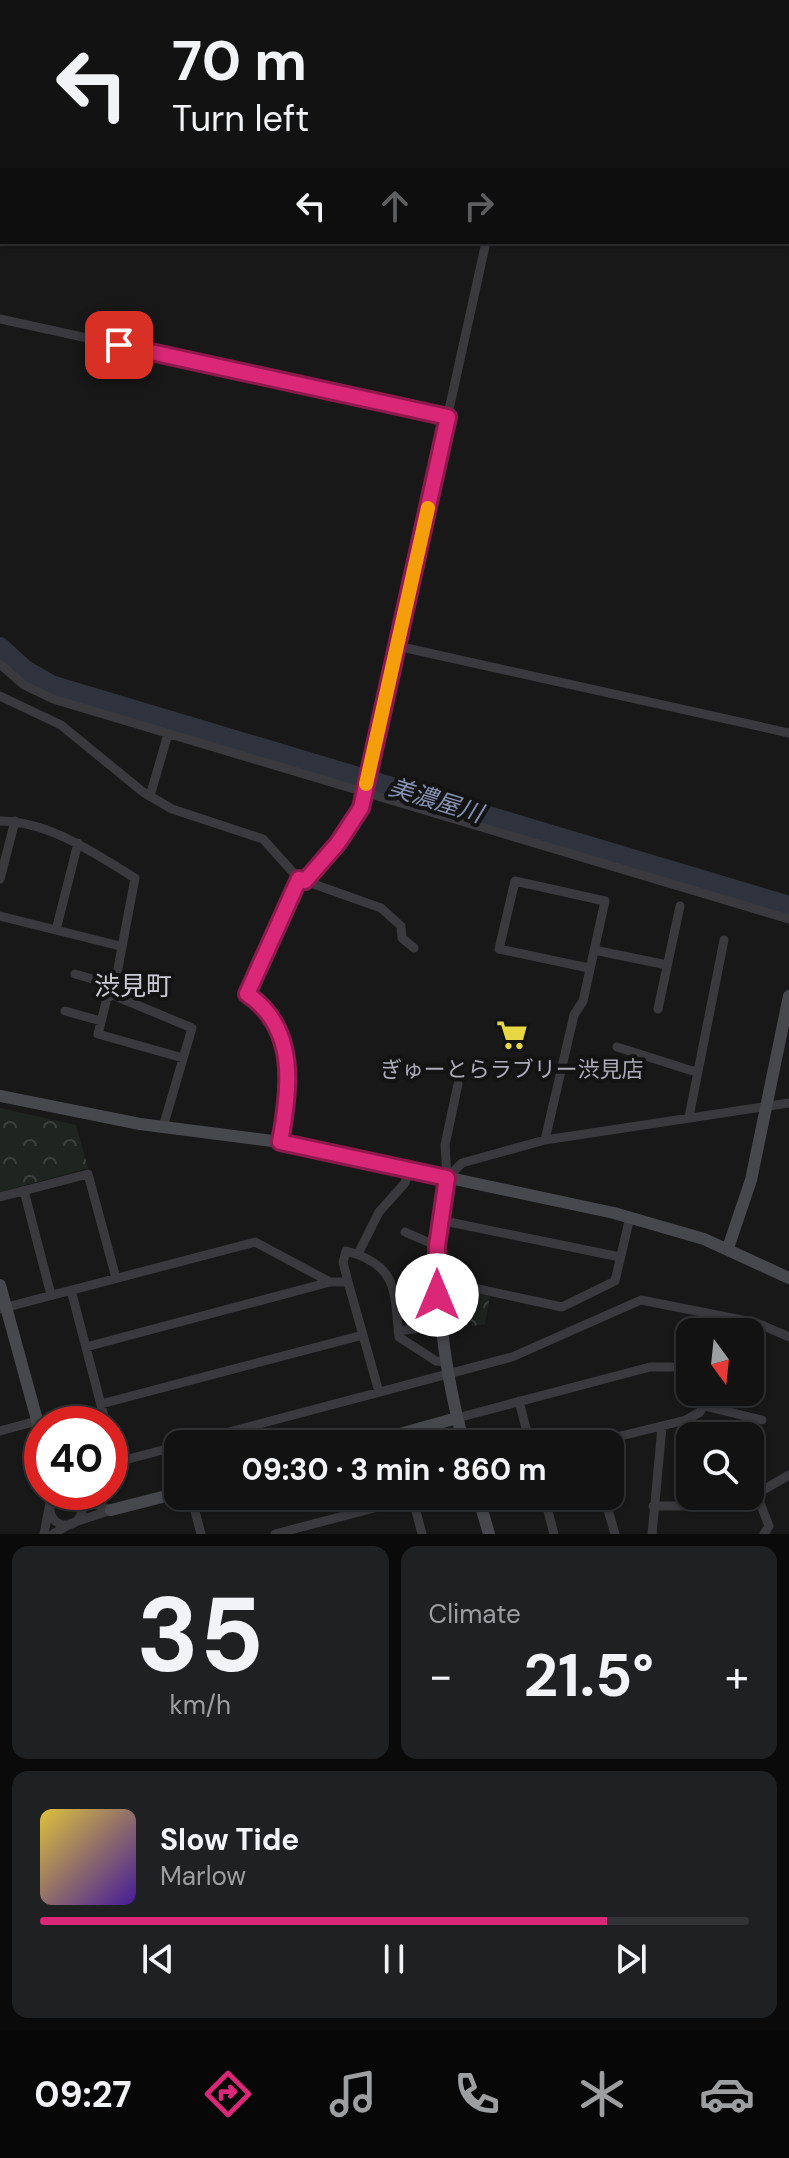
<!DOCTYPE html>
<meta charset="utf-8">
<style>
:root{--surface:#121213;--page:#1f2021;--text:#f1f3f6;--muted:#9c9ea0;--line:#313233;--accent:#db2777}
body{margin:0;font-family:"DM Sans","Noto Sans JP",sans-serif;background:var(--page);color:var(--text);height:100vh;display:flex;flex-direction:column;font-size:30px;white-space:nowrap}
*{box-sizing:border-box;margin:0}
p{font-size:26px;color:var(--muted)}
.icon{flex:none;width:44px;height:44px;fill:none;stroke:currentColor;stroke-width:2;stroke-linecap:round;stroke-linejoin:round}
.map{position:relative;height:1534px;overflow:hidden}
.panel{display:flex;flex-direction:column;gap:12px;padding:12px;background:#0a0a0a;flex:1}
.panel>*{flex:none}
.guide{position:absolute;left:0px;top:0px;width:790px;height:244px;box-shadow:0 2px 6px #0004,0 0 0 2px var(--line);background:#121213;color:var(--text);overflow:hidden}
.needle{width:52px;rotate:165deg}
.tools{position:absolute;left:676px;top:1318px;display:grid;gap:16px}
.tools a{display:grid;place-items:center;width:88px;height:88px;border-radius:16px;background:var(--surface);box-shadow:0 2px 6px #0004,0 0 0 2px var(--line);font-size:40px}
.speed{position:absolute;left:24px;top:1406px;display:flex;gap:16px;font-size:40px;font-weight:700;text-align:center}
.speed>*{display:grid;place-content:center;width:104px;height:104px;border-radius:50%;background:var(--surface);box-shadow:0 2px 6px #0004,0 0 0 2px var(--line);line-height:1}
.speed .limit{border:12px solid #d22;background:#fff;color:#111}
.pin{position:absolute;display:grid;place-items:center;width:68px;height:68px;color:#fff;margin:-34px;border-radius:16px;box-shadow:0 4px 12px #0006}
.me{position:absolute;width:88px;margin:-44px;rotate:0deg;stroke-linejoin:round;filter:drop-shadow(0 0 6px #0008)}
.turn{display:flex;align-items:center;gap:28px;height:168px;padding:0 40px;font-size:36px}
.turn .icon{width:104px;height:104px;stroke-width:2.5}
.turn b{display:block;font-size:56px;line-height:68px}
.lanes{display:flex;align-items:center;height:76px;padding:0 40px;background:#0003;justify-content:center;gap:40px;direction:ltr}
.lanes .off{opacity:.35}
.big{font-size:60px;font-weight:700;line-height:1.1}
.panel .widget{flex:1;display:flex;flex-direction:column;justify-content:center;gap:12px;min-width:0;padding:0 28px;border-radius:16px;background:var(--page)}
.panel .dial{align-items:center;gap:0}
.dial b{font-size:104px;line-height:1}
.song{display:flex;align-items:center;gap:24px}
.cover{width:96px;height:96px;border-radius:12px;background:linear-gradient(135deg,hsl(50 70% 55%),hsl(260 70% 35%))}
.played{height:8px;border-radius:4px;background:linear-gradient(90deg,var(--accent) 80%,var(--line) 80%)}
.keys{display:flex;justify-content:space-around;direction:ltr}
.heat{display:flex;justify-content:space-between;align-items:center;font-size:44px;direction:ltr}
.panel .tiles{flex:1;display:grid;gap:12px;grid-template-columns:1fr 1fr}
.widget:last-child{grid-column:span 2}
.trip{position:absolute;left:164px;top:1430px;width:460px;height:80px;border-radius:16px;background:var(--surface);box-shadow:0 2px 6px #0004,0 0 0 2px var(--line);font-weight:700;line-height:80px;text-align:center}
.tabs{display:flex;height:128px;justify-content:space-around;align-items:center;background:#070708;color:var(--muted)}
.tabs .icon{width:56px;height:56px}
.tabs .on{color:var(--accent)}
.tabs b{font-size:36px;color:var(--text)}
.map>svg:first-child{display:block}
.park{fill:url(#park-crowns)}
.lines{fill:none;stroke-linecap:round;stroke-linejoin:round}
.river{stroke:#2e333d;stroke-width:20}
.street{stroke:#39393e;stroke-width:9}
.secondary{stroke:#47474e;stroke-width:12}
.route-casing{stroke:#8e194d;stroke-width:20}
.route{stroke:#db2777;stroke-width:14}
.slow{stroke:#f59e0b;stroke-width:14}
.labels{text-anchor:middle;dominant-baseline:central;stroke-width:8;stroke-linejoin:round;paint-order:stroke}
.poi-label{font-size:22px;fill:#abacb8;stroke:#131314}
.water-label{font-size:24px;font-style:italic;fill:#8491b1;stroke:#131314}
.quarter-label{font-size:26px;fill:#cbccd5;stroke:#131314}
</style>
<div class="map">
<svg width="789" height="1534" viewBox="0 0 789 1534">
<defs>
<pattern id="park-crowns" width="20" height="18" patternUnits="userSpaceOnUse" patternTransform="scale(2)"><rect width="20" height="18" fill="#1e2420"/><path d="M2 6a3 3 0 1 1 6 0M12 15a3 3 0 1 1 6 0" fill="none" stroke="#3c413e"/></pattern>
</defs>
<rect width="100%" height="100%" fill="#181819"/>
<path class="park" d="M0,1108L76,1125L88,1168L0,1192Z
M454,1289L490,1296L485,1324L473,1326L446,1292Z"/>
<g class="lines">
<path class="river" d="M0,647L25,670L51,685L789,906"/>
<path class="street" d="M137,0L146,2
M598,0V2
M16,2V0
M540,2V0
M0,74L2,64
M788,195L789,196
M0,319L448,417
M397,646L789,733
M0,664L24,685L53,699L789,919
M0,696L61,725L143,792L172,809L263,839L299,879
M150,796L168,734
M0,821C49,821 95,854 135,878L113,995L192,1028L163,1127
M0,879L15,821
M305,881L381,908L401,926L402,938L414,948
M0,916L120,946
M56,930L78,843
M594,950L667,965
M75,974L114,985
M113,995L107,998L98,1034L183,1058
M658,1009L680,906
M65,1011L101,1021
M617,1047L696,1072
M689,1117L724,940
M545,1140L574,1015L583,1001L605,901L515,881L499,949L589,968
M280,1142C290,1090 298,1028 247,994L299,879L305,881L338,843L361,808L486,242
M447,1178L462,1163L545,1140L789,1103
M447,1178L445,1145L458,1084
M24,1191L51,1295
M0,1197L88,1174L116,1278
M439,1220L620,1257
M405,1232L437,1246
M358,1254L379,1212L405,1183L409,1168
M437,1280L562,1307L615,1281L630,1217
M348,1282L343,1262L346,1251C399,1265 394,1292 399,1337L436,1361L447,1362
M71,1290L106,1424
M0,1309L255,1242L330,1282
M398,1331L439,1325
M718,1332L720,1318
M86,1347L330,1282H348L379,1392
M519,1401L530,1444
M101,1404L363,1335
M704,1406L762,1420
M457,1418L650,1367H690
M0,1431L37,1421
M110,1437L117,1462L178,1446
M184,1444L512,1357L641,1300L757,1323L789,1337
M588,1444L686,1420L700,1412L712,1392
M50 1509a16 16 0 1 1 32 0a16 16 0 1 1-32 0Z
M757,1495L769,1526L764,1534
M191,1496L201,1534
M412,1496L422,1534
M544,1496L554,1534
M604,1496L615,1534
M77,1497L108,1509
M653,1506H736L789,1475
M44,1534L52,1492
M53,1534L72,1523L111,1510
M275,1534L412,1498
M652,1534L662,1427"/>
<path class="secondary" d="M0,1096L140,1124L280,1142L614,1213L704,1239L789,1278
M447,1178C431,1270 440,1355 464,1444
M728,1248L751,1180L789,996
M0,1285L42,1438
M364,1444L457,1418
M478,1496L489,1534
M111,1510L178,1493"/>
</g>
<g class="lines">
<defs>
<path id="route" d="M119,345L448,417L361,808L338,843L305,881L299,879L247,994C298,1028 290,1090 280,1142L447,1178L437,1246V1295"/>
</defs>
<use href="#route" class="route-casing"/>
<use href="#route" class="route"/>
<path class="slow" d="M366,784L428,508"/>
</g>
<defs>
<symbol id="supermarket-bare" viewBox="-9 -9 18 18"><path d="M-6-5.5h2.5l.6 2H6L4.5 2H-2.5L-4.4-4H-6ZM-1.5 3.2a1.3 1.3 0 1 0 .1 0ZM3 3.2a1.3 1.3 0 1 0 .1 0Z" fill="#e6d743" stroke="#131314" stroke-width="2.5" paint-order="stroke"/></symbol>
</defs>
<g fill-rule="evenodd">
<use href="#supermarket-bare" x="490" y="1013" width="44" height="44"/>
</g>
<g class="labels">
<g class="poi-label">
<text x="512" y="1069">ぎゅーとらラブリー渋見店</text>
</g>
<g class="water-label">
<text transform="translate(436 800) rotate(17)">美濃屋川</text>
</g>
<g class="quarter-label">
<text x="133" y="986">渋見町</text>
</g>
</g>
</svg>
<div class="tools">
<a><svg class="needle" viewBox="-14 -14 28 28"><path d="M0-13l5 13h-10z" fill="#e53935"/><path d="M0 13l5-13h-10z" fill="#9c9ea0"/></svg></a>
<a><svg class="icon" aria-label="search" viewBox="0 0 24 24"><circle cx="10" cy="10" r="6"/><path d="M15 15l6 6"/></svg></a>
</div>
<div class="speed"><div class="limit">40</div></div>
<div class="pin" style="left:119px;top:345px;background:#d93025"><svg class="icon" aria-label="arrive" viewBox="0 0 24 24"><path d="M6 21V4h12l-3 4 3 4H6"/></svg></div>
<svg class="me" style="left:437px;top:1295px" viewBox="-20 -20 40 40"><circle r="19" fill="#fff"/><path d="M0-13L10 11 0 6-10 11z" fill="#db2777"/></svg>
<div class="trip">09:30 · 3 min · 860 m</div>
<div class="guide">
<div class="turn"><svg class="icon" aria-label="left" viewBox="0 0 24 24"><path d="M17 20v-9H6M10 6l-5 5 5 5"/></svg><div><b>70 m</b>Turn left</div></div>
<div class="lanes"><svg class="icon" aria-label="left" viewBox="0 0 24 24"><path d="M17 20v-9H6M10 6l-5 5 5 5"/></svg><svg class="icon off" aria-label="ahead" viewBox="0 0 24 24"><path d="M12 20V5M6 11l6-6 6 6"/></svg><svg class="icon off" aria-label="right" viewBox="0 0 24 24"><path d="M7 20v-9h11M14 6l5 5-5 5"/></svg></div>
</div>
</div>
<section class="panel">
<div class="tiles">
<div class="widget dial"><b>35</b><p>km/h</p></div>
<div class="widget"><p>Climate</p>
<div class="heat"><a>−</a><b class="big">21.5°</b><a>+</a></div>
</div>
<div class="widget">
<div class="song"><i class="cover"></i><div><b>Slow Tide</b><p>Marlow</p></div></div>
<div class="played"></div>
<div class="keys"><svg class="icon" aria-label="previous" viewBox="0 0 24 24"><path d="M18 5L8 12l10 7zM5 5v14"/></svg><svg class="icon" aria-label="pause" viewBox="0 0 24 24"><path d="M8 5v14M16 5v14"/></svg><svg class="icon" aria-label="next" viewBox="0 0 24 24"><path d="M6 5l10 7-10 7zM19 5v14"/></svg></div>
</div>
</div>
</section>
<nav class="tabs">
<b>09:27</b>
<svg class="icon on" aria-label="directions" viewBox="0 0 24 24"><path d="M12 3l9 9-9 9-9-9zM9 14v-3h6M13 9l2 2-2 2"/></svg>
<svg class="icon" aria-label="music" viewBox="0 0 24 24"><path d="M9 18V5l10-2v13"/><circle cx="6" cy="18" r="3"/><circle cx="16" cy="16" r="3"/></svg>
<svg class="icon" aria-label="phone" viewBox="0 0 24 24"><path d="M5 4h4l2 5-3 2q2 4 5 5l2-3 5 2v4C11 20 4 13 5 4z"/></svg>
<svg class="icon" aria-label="climate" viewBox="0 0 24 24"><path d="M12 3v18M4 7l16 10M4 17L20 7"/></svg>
<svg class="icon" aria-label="car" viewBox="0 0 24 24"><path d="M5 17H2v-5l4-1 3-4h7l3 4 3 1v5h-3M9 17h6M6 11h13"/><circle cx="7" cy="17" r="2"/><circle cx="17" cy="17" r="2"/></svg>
</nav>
